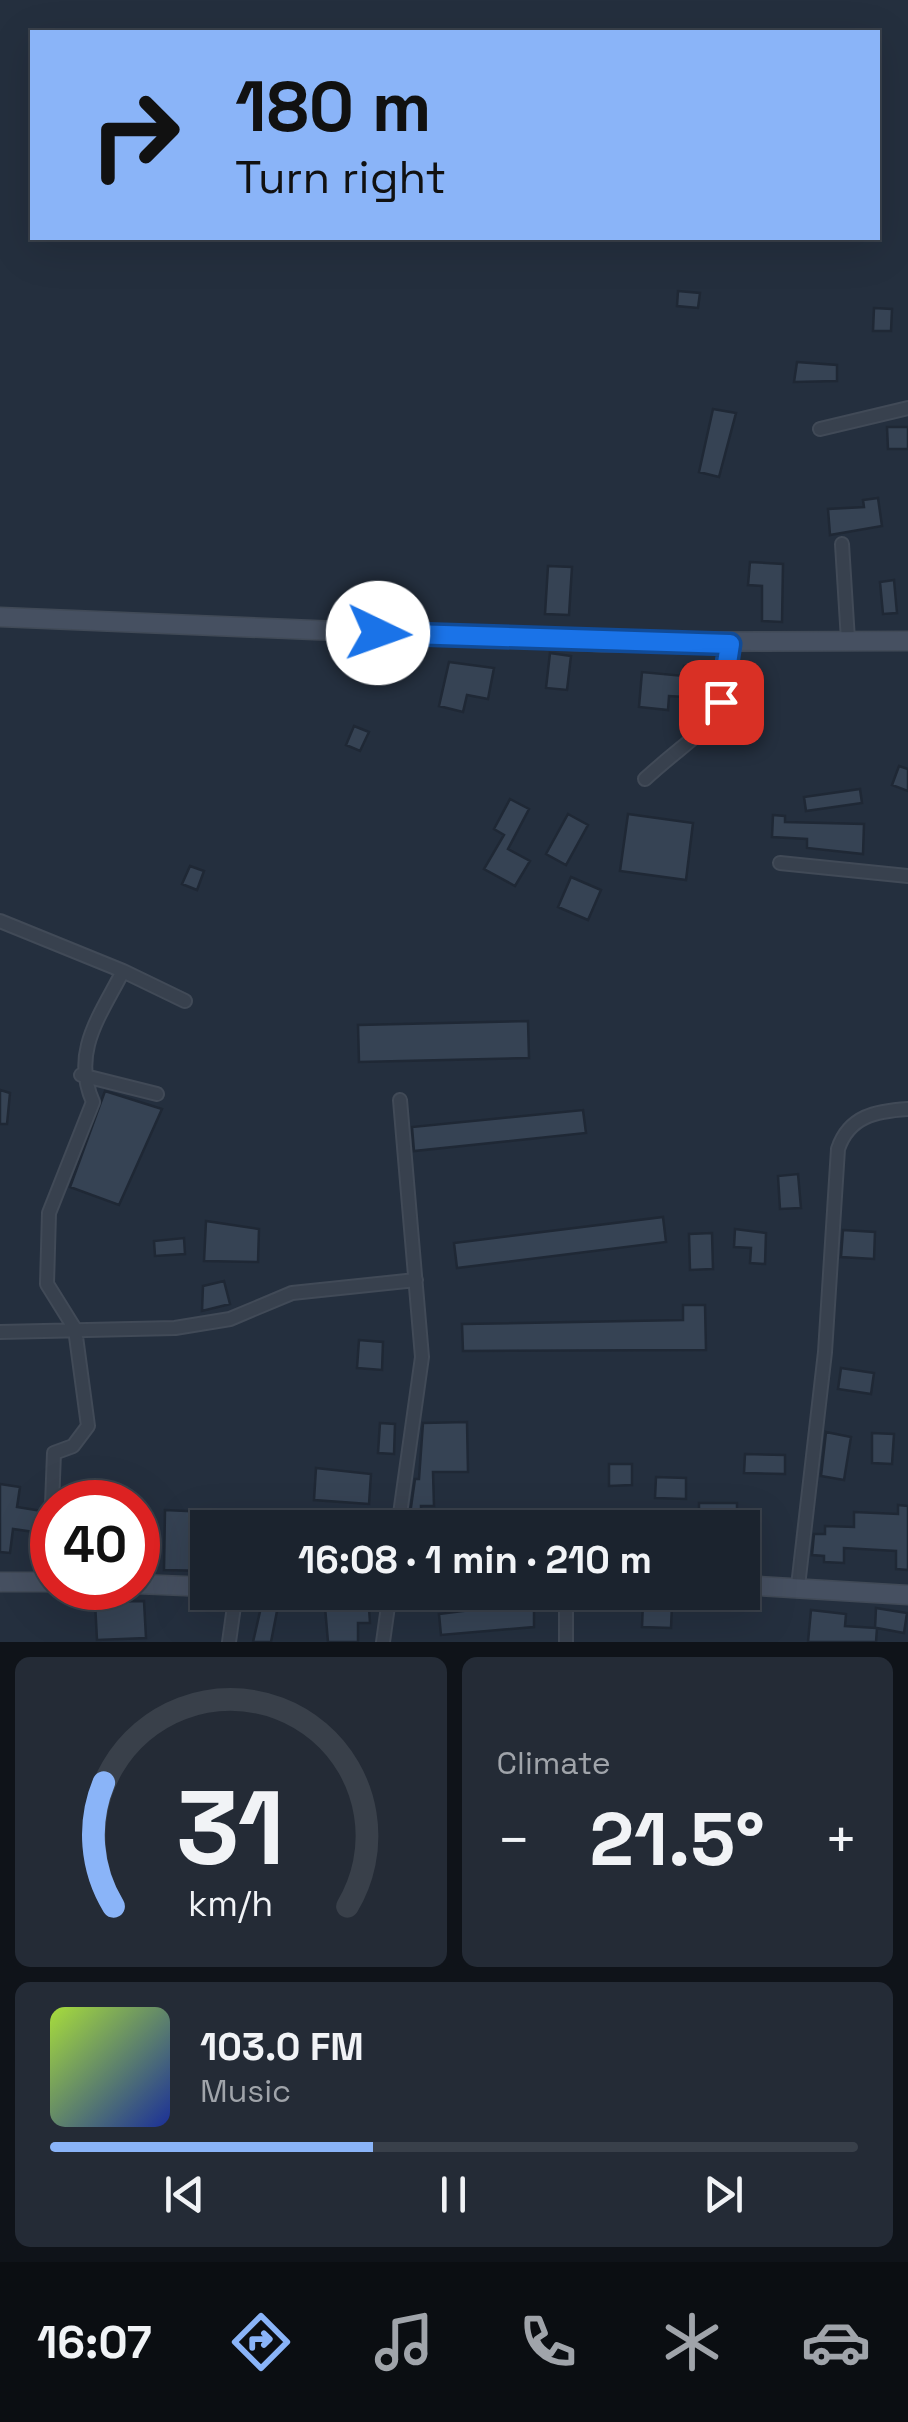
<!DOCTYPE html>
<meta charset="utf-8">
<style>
:root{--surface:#1b232e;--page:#242b36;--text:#f1f3f6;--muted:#a0a4aa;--line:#39404a;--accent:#8ab4f8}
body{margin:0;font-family:"Space Grotesk",sans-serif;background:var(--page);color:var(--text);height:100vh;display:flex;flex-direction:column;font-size:38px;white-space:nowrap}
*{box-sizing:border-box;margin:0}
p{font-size:32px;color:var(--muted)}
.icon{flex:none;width:55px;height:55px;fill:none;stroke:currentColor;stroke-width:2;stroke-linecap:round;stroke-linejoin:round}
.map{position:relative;height:1642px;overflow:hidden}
.side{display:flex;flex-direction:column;gap:15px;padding:15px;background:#0f1319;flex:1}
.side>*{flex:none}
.top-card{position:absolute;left:30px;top:30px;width:850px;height:210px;border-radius:0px;box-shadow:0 10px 40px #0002,0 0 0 2px var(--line);background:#8ab4f8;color:#111;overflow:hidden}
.speed{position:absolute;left:30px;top:1480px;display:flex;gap:20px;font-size:50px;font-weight:700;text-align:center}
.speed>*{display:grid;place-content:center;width:130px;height:130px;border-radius:50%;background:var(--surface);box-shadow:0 10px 40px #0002,0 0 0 2px var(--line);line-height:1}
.speed .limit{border:15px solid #d22;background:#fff;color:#111}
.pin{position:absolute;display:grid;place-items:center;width:85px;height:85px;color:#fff;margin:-42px;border-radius:20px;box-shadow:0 5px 15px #0006}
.me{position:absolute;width:110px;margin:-55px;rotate:93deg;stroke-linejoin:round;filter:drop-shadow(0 0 8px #0008)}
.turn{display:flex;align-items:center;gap:35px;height:210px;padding:0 40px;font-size:45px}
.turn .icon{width:130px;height:130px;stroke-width:2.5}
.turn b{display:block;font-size:70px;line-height:85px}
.big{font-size:75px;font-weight:600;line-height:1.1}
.side .widget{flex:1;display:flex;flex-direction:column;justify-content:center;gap:15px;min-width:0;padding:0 35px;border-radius:15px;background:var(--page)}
.side .dial{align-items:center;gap:0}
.dial svg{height:260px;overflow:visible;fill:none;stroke:var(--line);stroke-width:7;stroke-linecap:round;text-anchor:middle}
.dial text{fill:var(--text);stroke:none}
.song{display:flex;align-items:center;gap:30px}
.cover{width:120px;height:120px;border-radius:15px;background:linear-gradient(135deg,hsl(80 70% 55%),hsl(230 70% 35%))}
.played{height:10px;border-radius:5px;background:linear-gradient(90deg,var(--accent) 40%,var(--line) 40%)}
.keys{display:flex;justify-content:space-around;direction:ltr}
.heat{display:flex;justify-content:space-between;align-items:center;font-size:55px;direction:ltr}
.side .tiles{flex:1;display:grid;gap:15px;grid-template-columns:1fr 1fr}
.widget:last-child{grid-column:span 2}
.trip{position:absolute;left:190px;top:1510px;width:570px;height:100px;border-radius:0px;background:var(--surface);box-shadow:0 10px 40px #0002,0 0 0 2px var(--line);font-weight:600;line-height:100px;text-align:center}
.menu{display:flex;height:160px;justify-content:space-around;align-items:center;background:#0b0e12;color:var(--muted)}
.menu .icon{width:70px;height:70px}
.menu .selected{color:var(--accent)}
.menu b{font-size:45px;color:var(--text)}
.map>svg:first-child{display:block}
.building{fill:#364354;stroke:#1f2835;stroke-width:2.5}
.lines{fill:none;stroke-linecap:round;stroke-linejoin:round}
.street-casing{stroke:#414a57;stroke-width:16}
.secondary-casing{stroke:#414a57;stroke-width:21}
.street{stroke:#38414e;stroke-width:12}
.secondary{stroke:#465061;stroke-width:18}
.route-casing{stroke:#114b97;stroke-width:25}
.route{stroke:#1a73e8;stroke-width:18}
</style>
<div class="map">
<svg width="908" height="1642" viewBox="0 0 908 1642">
<rect width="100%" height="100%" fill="#242f3e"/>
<path class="building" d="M678,291L700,293L698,308L677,306Z
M874,308L892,309L891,331H873Z
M797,362L837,365V381L794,382Z
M713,409L736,413L719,477L699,472Z
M887,427H908V449H888Z
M878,498L882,526L830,535L828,509L864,507L863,500Z
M750,562L783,564L782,622L762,621V586L748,585Z
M548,566L572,567L569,615L545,614Z
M894,580L897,613L883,614L880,582Z
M550,653L571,656L567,690L546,688Z
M449,662L494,668L488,699L467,695L463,712L439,706Z
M684,666L704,667L703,698L669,696L668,710L639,707L642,672L683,676Z
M354,726L369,732L360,751L346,745Z
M899,766L908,769V791L892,785Z
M860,789L862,803L806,811L804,797Z
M510,799L529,809L508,849L530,861L515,886L484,869L504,835L494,829Z
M568,814L588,825L566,865L546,854Z
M628,814L693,823L686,880L620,871Z
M773,815L785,816V822L864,824L863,854L807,848V839L772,837Z
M190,866L204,871L197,890L182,884Z
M571,877L601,890L588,920L558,907Z
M528,1021L529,1058L359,1062L358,1025Z
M0,1090L10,1093L7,1124H0Z
M105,1091L162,1109L119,1205L70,1187Z
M583,1110L586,1133L414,1151L412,1127Z
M798,1174L801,1208L780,1209L778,1176Z
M663,1217L666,1242L457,1268L454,1243Z
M206,1221L259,1229L258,1262L204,1261Z
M735,1229L766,1233L765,1264L750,1263L751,1248L734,1247Z
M843,1230L875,1232L874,1259L841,1257Z
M712,1233L713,1269L690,1270L689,1234Z
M184,1238L185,1254L155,1256L154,1241Z
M224,1281L230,1304L202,1311L203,1286Z
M683,1305H705L706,1350L463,1351L462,1324L683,1320Z
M359,1340L383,1342L382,1370L357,1368Z
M841,1368L874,1373L871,1394L838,1389Z
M467,1422L468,1472H433L434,1506H421V1528H408L415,1479H419L423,1423Z
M380,1423L395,1424L394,1454L378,1453Z
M826,1432L851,1437L844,1480L821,1476Z
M872,1433L894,1434L892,1464L872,1463Z
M745,1454L785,1455V1474L744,1473Z
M609,1464H632V1485L609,1486Z
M316,1468L371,1474L369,1504L314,1500Z
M656,1477L686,1478V1499L655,1498Z
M0,1484L20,1487L17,1507L42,1511L41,1533L13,1529L10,1553L0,1552Z
M699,1503H737V1528H699Z
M898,1505L908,1506V1570L896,1569V1551L844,1548V1563L824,1562V1556L812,1555L814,1534H825V1526L854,1527V1512L898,1514Z
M165,1510L208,1512V1571L164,1570Z
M565,1514L585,1515L584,1528H564Z
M260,1516L286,1518V1528H260Z
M368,1593L370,1623H358V1642H328L324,1595Z
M144,1601L146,1638L97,1640L95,1602Z
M534,1602V1627L441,1635L439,1614Z
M643,1602L672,1604L671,1628L642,1627Z
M262,1603L278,1606L271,1642H253Z
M876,1608L907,1613L904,1633L877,1628L876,1642H808L811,1610L846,1614L845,1626L875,1628Z"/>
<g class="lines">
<defs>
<path id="street" d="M820,429L908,408
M842,544L848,640
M645,779C711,719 715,738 731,644
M780,863L908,876
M0,921L123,971C100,1016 71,1052 93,1102L49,1213L47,1284L75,1329L88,1426L73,1446L54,1453L49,1582
M123,971L185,1001
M81,1075L157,1094
M0,1332L175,1328L230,1319L292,1293L416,1280
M398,1528L422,1357L400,1100
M798,1586L825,1352L838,1149C849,1116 876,1111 908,1109
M566,1592V1642
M229,1642L236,1592
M383,1642L390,1592"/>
<path id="secondary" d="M0,617L602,642L908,641
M0,1582H52
M138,1584L208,1587
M742,1585L908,1595"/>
</defs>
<use href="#street" class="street-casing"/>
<use href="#secondary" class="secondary-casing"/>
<use href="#street" class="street"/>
<use href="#secondary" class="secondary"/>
</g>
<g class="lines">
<defs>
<path id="route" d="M378,633L730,644L721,702"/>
</defs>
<use href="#route" class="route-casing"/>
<use href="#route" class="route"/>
</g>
</svg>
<div class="speed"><div class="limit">40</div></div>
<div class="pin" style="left:721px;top:702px;background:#d93025"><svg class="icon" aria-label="arrive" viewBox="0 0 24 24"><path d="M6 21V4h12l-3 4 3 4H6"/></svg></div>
<svg class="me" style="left:378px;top:633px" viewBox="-20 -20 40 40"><circle r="19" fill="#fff"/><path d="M0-13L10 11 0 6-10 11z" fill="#1a73e8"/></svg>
<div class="trip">16:08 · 1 min · 210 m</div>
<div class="top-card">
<div class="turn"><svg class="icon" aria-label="right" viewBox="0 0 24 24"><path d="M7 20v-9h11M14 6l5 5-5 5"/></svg><div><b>180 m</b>Turn right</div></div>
</div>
</div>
<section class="side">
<div class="tiles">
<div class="widget dial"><svg viewBox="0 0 100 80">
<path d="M14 69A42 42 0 1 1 86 69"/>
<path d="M14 69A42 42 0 0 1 11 31" stroke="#8ab4f8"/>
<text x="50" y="56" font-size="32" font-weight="700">31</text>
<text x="50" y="72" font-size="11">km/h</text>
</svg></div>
<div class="widget"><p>Climate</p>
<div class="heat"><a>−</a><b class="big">21.5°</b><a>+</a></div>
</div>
<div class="widget">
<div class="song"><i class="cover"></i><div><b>103.0 FM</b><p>Music</p></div></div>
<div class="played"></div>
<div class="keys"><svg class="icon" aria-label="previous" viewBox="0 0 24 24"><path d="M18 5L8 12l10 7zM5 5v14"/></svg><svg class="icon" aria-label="pause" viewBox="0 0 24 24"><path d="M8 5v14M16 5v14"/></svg><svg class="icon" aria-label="next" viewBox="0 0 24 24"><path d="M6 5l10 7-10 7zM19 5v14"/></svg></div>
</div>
</div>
</section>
<nav class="menu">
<b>16:07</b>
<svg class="icon selected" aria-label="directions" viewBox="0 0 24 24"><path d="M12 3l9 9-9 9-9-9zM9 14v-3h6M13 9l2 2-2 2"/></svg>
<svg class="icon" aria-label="music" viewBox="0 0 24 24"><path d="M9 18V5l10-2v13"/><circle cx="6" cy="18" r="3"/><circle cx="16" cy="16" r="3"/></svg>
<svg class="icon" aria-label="phone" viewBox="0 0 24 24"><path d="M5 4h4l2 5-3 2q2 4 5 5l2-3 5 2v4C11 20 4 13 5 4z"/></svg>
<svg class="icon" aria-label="climate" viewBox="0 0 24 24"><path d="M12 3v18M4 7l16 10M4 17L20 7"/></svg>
<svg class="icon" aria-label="car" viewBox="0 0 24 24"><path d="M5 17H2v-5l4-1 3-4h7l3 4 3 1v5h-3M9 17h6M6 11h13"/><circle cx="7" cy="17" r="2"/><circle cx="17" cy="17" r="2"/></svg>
</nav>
